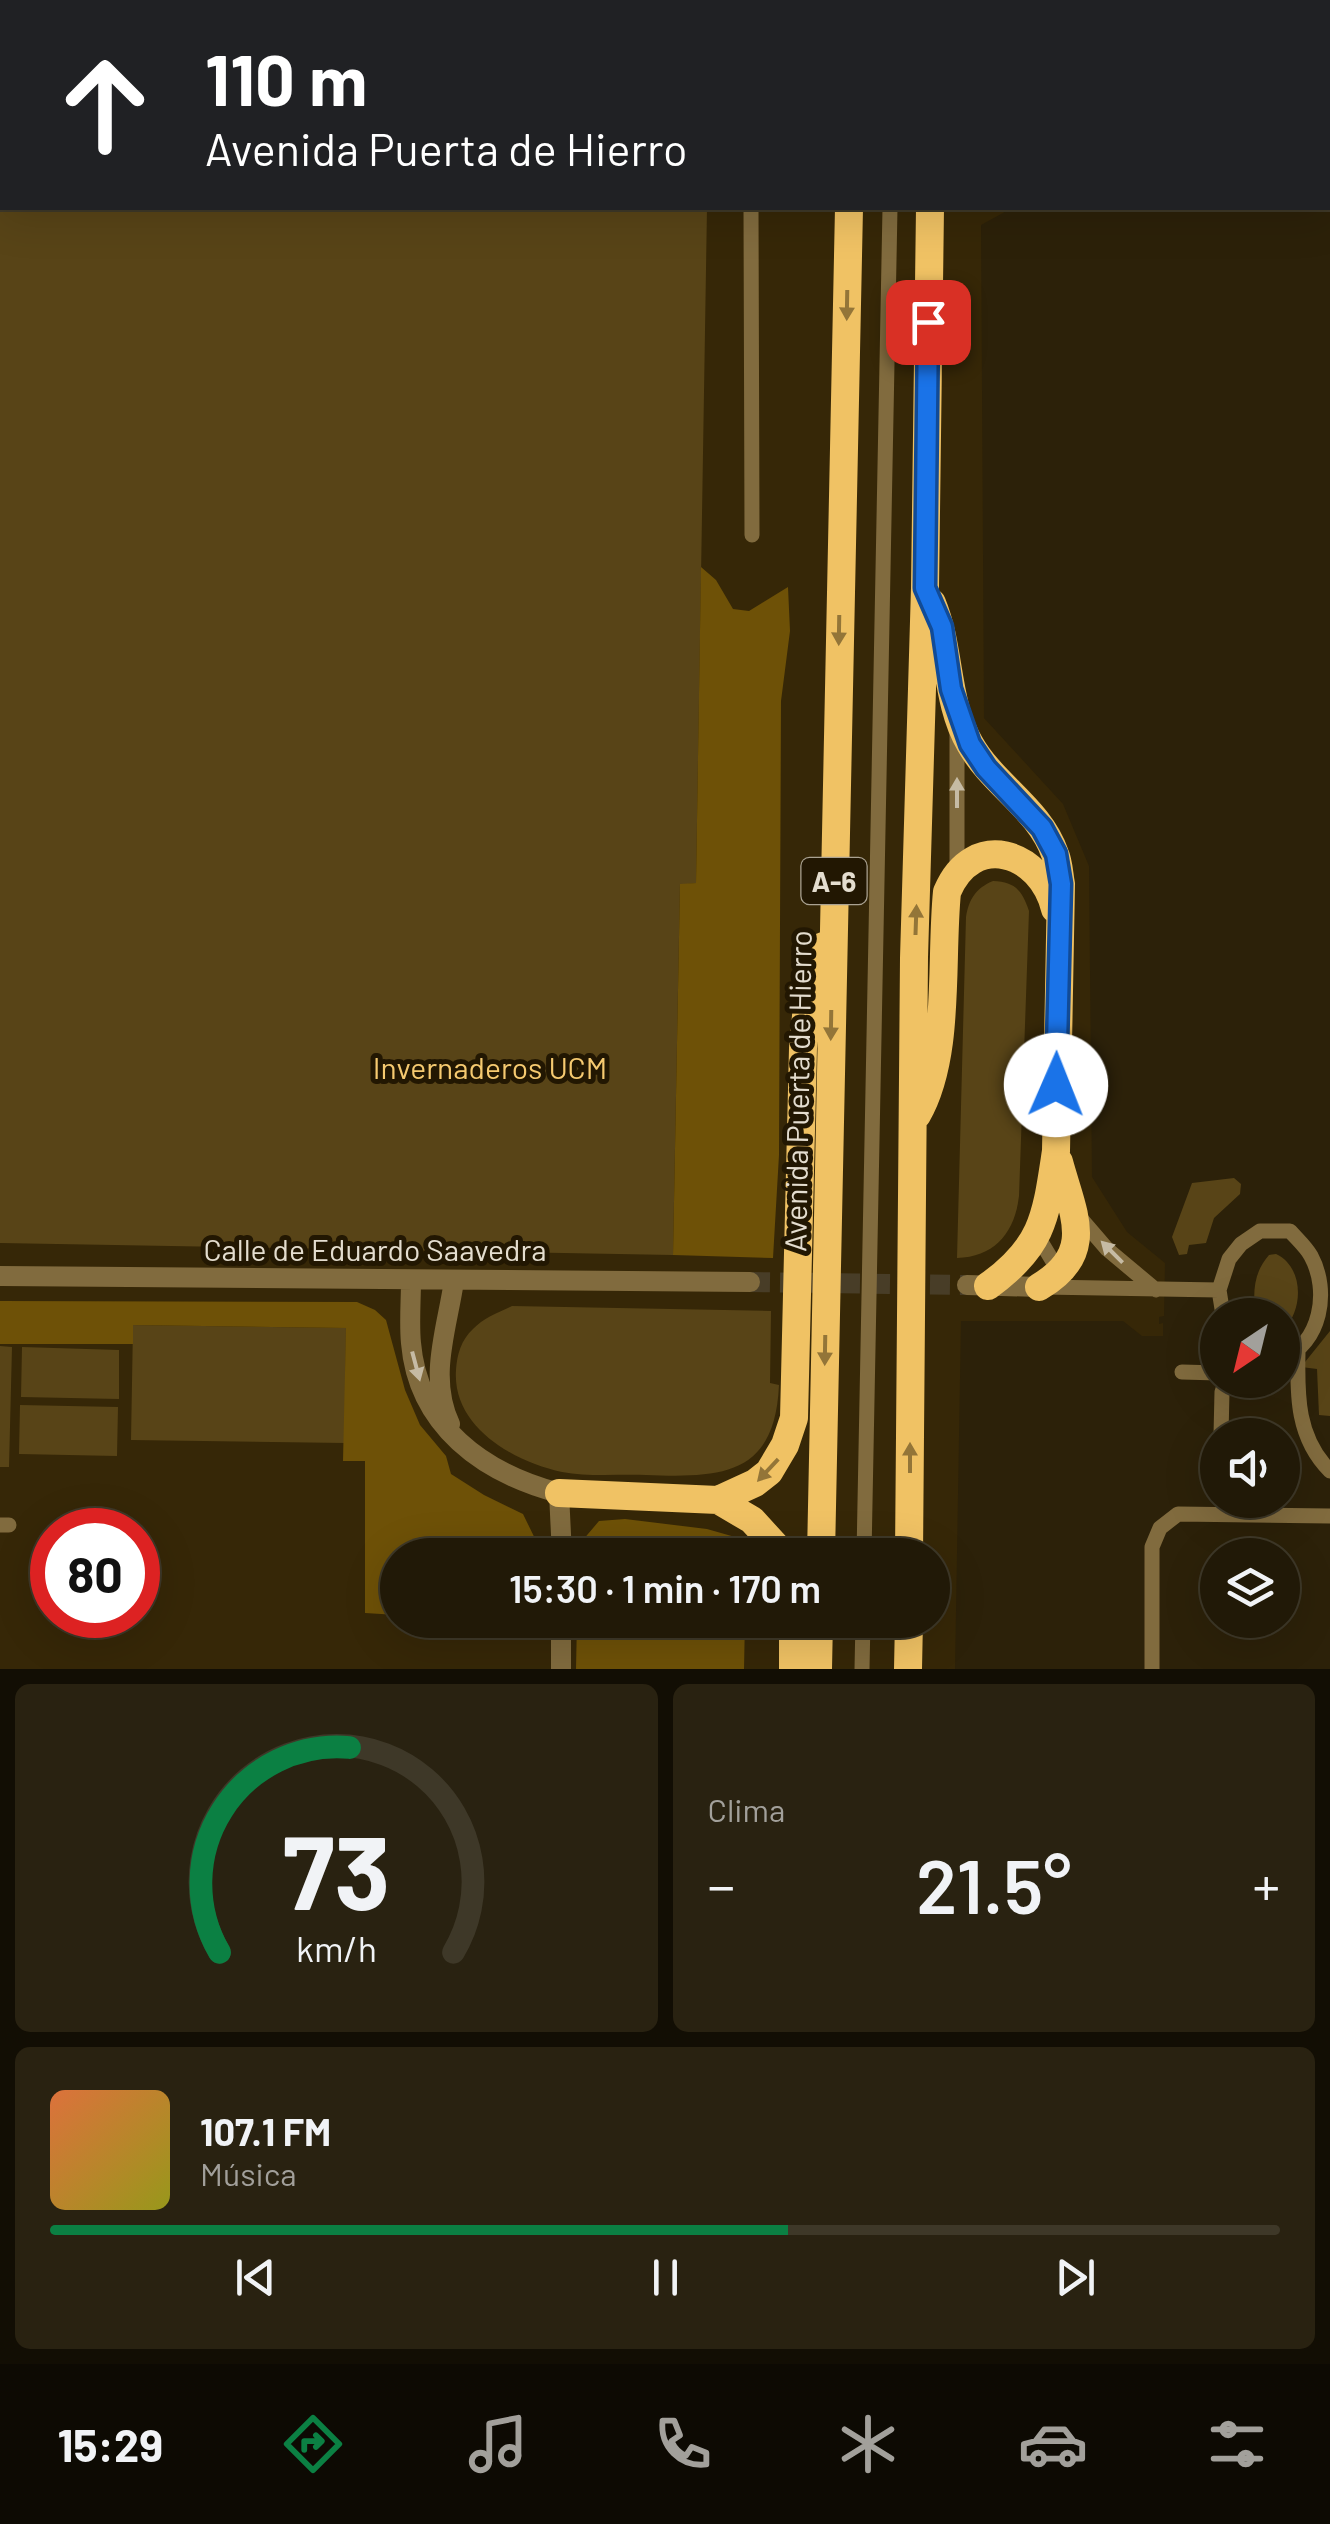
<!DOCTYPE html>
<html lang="es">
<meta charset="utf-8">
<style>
:root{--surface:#211907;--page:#292211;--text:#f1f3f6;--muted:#a2a09b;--line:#3e3828;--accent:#0b8043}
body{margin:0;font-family:Barlow,sans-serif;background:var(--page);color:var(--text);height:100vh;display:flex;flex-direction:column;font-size:38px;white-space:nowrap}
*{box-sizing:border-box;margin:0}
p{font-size:32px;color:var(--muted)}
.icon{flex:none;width:55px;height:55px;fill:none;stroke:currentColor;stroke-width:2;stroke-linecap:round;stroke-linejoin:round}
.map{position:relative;height:1669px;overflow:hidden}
.sheet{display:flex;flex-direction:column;gap:15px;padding:15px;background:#120e04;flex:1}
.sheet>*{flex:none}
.top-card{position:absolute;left:0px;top:0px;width:1330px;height:210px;box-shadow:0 10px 40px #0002,0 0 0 2px var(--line);background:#202124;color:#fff;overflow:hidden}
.needle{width:65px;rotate:215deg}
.tools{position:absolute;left:1200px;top:1298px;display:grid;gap:20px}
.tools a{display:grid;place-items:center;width:100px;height:100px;border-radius:50%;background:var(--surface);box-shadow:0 10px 40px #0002,0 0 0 2px var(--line);font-size:50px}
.speed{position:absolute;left:30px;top:1508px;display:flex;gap:20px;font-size:50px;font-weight:700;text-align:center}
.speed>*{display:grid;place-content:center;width:130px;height:130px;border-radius:50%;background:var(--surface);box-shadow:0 10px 40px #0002,0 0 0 2px var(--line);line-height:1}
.speed .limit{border:15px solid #d22;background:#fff;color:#111}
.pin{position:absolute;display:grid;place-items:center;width:85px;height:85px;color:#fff;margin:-42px;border-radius:20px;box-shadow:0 5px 15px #0006}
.me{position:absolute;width:110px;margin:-55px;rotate:1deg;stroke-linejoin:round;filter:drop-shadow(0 0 8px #0008)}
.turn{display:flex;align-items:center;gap:35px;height:210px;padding:0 40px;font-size:45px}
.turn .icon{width:130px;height:130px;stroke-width:2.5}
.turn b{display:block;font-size:70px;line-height:85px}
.big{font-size:75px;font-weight:600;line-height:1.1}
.sheet .widget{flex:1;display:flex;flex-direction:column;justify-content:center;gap:15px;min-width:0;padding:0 35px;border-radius:15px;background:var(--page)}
.sheet .dial{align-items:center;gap:0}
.dial svg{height:260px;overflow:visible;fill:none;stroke:var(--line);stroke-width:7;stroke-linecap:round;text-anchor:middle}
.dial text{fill:var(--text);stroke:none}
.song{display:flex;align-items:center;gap:30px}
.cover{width:120px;height:120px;border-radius:15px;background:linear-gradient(135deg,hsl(20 70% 55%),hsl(60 70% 35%))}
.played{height:10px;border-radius:5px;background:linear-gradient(90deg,var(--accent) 60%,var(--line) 60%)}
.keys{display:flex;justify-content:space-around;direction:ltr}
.heat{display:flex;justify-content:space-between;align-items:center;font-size:55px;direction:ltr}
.sheet .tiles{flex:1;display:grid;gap:15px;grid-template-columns:1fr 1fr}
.widget:last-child{grid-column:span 2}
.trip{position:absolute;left:380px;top:1538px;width:570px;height:100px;border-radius:50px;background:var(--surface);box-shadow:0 10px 40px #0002,0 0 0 2px var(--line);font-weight:600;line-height:100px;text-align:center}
.tab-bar{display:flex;height:160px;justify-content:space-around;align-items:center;background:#0d0a03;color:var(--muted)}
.tab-bar .icon{width:70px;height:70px}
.tab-bar .current{color:var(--accent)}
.tab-bar b{font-size:45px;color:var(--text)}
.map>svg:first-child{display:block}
.built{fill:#362707;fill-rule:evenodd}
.green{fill:#584417}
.forest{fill:#6e5107}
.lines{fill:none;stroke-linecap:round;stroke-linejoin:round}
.tertiary-tunnel{stroke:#483d27;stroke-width:20;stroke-dasharray:20 10;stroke-linecap:butt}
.service{stroke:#816b3e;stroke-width:15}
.minor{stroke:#816b3e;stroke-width:20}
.tertiary{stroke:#816b3e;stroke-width:20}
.trunk{stroke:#f0c264;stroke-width:28}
.oneway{fill:#937538}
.oneway2{fill:#c6bba4}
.route-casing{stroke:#114b97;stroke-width:25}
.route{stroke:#1a73e8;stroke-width:18}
.labels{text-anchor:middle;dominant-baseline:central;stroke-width:10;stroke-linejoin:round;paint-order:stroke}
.shield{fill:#221702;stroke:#aaa292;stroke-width:2.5}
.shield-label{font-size:28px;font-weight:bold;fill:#e4ddcf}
.park-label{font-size:30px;fill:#f6ca70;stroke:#221702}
.street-label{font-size:30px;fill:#e4ddcf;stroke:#221702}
</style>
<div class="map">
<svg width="1330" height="1669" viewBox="0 0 1330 1669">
<rect width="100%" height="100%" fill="#2c2109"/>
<path class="built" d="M0,0H1330L1328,19V2H2V208H1012L981,225L984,718L1063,804L1089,866L1092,1177L1127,1232L1165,1263L1164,1316L1159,1317V1324L1163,1323V1336H1142L1123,1321H961L955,1669H0ZM52,1530H138V1615H52ZM398,1555H932V1620H398Z"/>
<path class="green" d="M0,0L487,2H2V208H707L696,883L680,885L673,1255L0,1243Z
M993,881C1015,882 1022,890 1029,911L1019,1196C1015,1232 995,1257 957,1258L966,917C969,899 976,888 993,881Z
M1234,1178L1241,1184L1240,1194L1214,1218L1206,1243L1189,1245L1187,1254L1179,1255L1172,1237L1192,1183Z
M1276,1254C1304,1267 1304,1310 1283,1330L1282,1315H1256L1255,1312C1253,1290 1254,1272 1269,1255Z
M512,1306L771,1311L770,1383L779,1385C775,1475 723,1478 646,1475C619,1474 588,1477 562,1472C514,1462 452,1427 456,1370C457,1355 461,1340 473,1329C483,1318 499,1312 512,1306Z
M133,1325L346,1328L345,1443L131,1440Z
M1330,1331V1416L1319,1415L1317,1369L1301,1367Z
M0,1346L12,1347L9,1467H0Z
M22,1347L119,1350V1399L21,1397Z
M20,1405L118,1407L117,1456L19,1454Z"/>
<path class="forest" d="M701,567L716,580L733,609L749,611L788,587L790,631L781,701L779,1155L773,1258L673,1255L680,884L696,883Z
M0,1301L357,1302L375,1310L386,1320L405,1390L420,1425L446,1456L451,1474L484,1495L523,1514L543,1555H398L397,1615L365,1613V1461H343L346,1328L133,1325V1344H0Z
M625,1519L707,1529L735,1537L742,1555H577V1547L599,1521Z
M577,1620H745L744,1669H576Z"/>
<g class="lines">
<path class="tertiary-tunnel" d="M750,1282L967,1285"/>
<path class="service" d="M894,2V0
M751,208L752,535
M957,872V731
M1076,1213L1107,1249L1156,1290
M1037,1235L1061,1275
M1043,1287L1219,1290
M1223,1315L1219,1290L1229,1259L1241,1244L1260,1231H1290C1297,1239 1306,1247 1311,1256C1330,1291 1321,1343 1282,1359
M1298,1352C1297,1396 1297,1438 1330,1471
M1182,1372L1218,1373
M1221,1435L1222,1392L1226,1380
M0,1525H9
M864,1555L890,208
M862,1669L863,1620
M1152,1669V1547L1160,1528L1178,1514L1330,1516"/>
<path class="minor" d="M559,1493L562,1555
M561,1669V1620"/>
<path class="tertiary" d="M578,0L585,2
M1281,2L1285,0
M0,1276L750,1282
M411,1280C411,1301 409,1323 411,1343C418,1426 483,1473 559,1493
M967,1285L1039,1287
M450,1424C428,1377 447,1329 454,1281"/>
<path class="trunk" d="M854,2V0
M932,2V0
M932,603C951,649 945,701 970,744C993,785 1040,809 1055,854C1059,863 1059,874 1061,884L1056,1151C1046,1216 1044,1246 988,1286
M917,1115C951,1056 940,962 947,892C973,830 1041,851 1055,909
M1039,1287C1097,1253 1073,1214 1059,1162
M559,1493L718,1500L755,1483L769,1472L785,1445L794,1418L803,1048L808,995L823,946
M718,1500L752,1520L784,1555
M821,1555L849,208
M909,1555L914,958L925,588L930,208
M793,1669V1620
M818,1669L819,1620
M908,1669L909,1620"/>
</g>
<defs><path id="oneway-solid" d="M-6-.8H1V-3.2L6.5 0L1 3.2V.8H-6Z" transform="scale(2.5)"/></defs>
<g class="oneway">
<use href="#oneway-solid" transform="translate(847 305) rotate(91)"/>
<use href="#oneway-solid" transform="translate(839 630) rotate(91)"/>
<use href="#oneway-solid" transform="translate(916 920) rotate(-88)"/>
<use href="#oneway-solid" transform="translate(831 1025) rotate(91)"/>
<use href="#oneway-solid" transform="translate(825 1350) rotate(91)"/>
<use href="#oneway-solid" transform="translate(910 1458) rotate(-90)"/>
<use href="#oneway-solid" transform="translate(768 1470) rotate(133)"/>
</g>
<g class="oneway2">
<use href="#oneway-solid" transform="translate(957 793) rotate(-90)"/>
<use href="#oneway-solid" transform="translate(1112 1252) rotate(-135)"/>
<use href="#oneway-solid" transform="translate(416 1366) rotate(75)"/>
</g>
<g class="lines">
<defs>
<path id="route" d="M928,322L925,588L942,627L951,689L970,744L986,768L1042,828L1056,854L1061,884L1056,1085"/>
</defs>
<use href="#route" class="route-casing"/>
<use href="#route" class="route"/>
</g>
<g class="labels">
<rect class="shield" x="801.5" y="858" width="65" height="46" rx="8"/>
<g class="shield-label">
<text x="834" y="881">A-6</text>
</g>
<g class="park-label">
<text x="490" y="1067">Invernaderos UCM</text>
</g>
<g class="street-label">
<text transform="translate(797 1091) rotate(-89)">Avenida Puerta de Hierro</text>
<text x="375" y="1249">Calle de Eduardo Saavedra</text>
</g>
</g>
</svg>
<div class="tools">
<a><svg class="needle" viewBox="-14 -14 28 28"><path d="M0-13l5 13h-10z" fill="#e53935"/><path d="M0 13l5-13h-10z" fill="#a2a09b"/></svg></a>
<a><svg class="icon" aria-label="sound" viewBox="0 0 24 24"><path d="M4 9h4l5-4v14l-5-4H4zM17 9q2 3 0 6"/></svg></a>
<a><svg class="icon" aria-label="layers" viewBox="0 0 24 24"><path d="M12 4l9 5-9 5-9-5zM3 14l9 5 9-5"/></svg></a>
</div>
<div class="speed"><div class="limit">80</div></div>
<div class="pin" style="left:928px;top:322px;background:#d93025"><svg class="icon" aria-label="arrive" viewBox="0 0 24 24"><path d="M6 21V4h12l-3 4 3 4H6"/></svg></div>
<svg class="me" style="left:1056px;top:1085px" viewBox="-20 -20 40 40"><circle r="19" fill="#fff"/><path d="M0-13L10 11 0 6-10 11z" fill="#1a73e8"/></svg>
<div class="trip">15:30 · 1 min · 170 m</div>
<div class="top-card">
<div class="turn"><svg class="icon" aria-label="ahead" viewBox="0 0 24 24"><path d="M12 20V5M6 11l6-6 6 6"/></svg><div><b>110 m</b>Avenida Puerta de Hierro</div></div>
</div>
</div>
<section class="sheet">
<div class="tiles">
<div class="widget dial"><svg viewBox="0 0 100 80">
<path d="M14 69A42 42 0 1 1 86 69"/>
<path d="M14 69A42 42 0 0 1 54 6" stroke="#0b8043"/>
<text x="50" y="56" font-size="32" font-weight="700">73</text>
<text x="50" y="72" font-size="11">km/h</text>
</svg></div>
<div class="widget"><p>Clima</p>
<div class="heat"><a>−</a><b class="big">21.5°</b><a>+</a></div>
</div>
<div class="widget">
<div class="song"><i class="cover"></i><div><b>107.1 FM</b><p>Música</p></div></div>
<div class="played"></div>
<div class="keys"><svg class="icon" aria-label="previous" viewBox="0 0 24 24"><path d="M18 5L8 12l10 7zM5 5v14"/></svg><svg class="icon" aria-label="pause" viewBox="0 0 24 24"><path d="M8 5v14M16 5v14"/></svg><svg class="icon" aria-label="next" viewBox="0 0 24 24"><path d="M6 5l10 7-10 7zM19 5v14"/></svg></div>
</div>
</div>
</section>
<nav class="tab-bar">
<b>15:29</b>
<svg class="icon current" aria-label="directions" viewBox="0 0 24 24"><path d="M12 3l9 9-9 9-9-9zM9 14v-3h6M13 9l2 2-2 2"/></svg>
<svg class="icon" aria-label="music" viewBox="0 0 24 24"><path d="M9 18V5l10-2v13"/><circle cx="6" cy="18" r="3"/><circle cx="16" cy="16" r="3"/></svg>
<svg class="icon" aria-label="phone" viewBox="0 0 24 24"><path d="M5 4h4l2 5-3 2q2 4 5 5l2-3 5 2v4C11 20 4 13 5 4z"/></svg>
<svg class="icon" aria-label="climate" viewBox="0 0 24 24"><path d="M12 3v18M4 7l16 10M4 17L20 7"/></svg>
<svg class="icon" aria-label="car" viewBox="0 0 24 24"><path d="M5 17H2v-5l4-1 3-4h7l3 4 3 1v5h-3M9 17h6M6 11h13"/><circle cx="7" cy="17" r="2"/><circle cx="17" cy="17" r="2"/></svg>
<svg class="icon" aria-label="filters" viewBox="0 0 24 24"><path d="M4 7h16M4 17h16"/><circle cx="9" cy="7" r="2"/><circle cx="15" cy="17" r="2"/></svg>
</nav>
